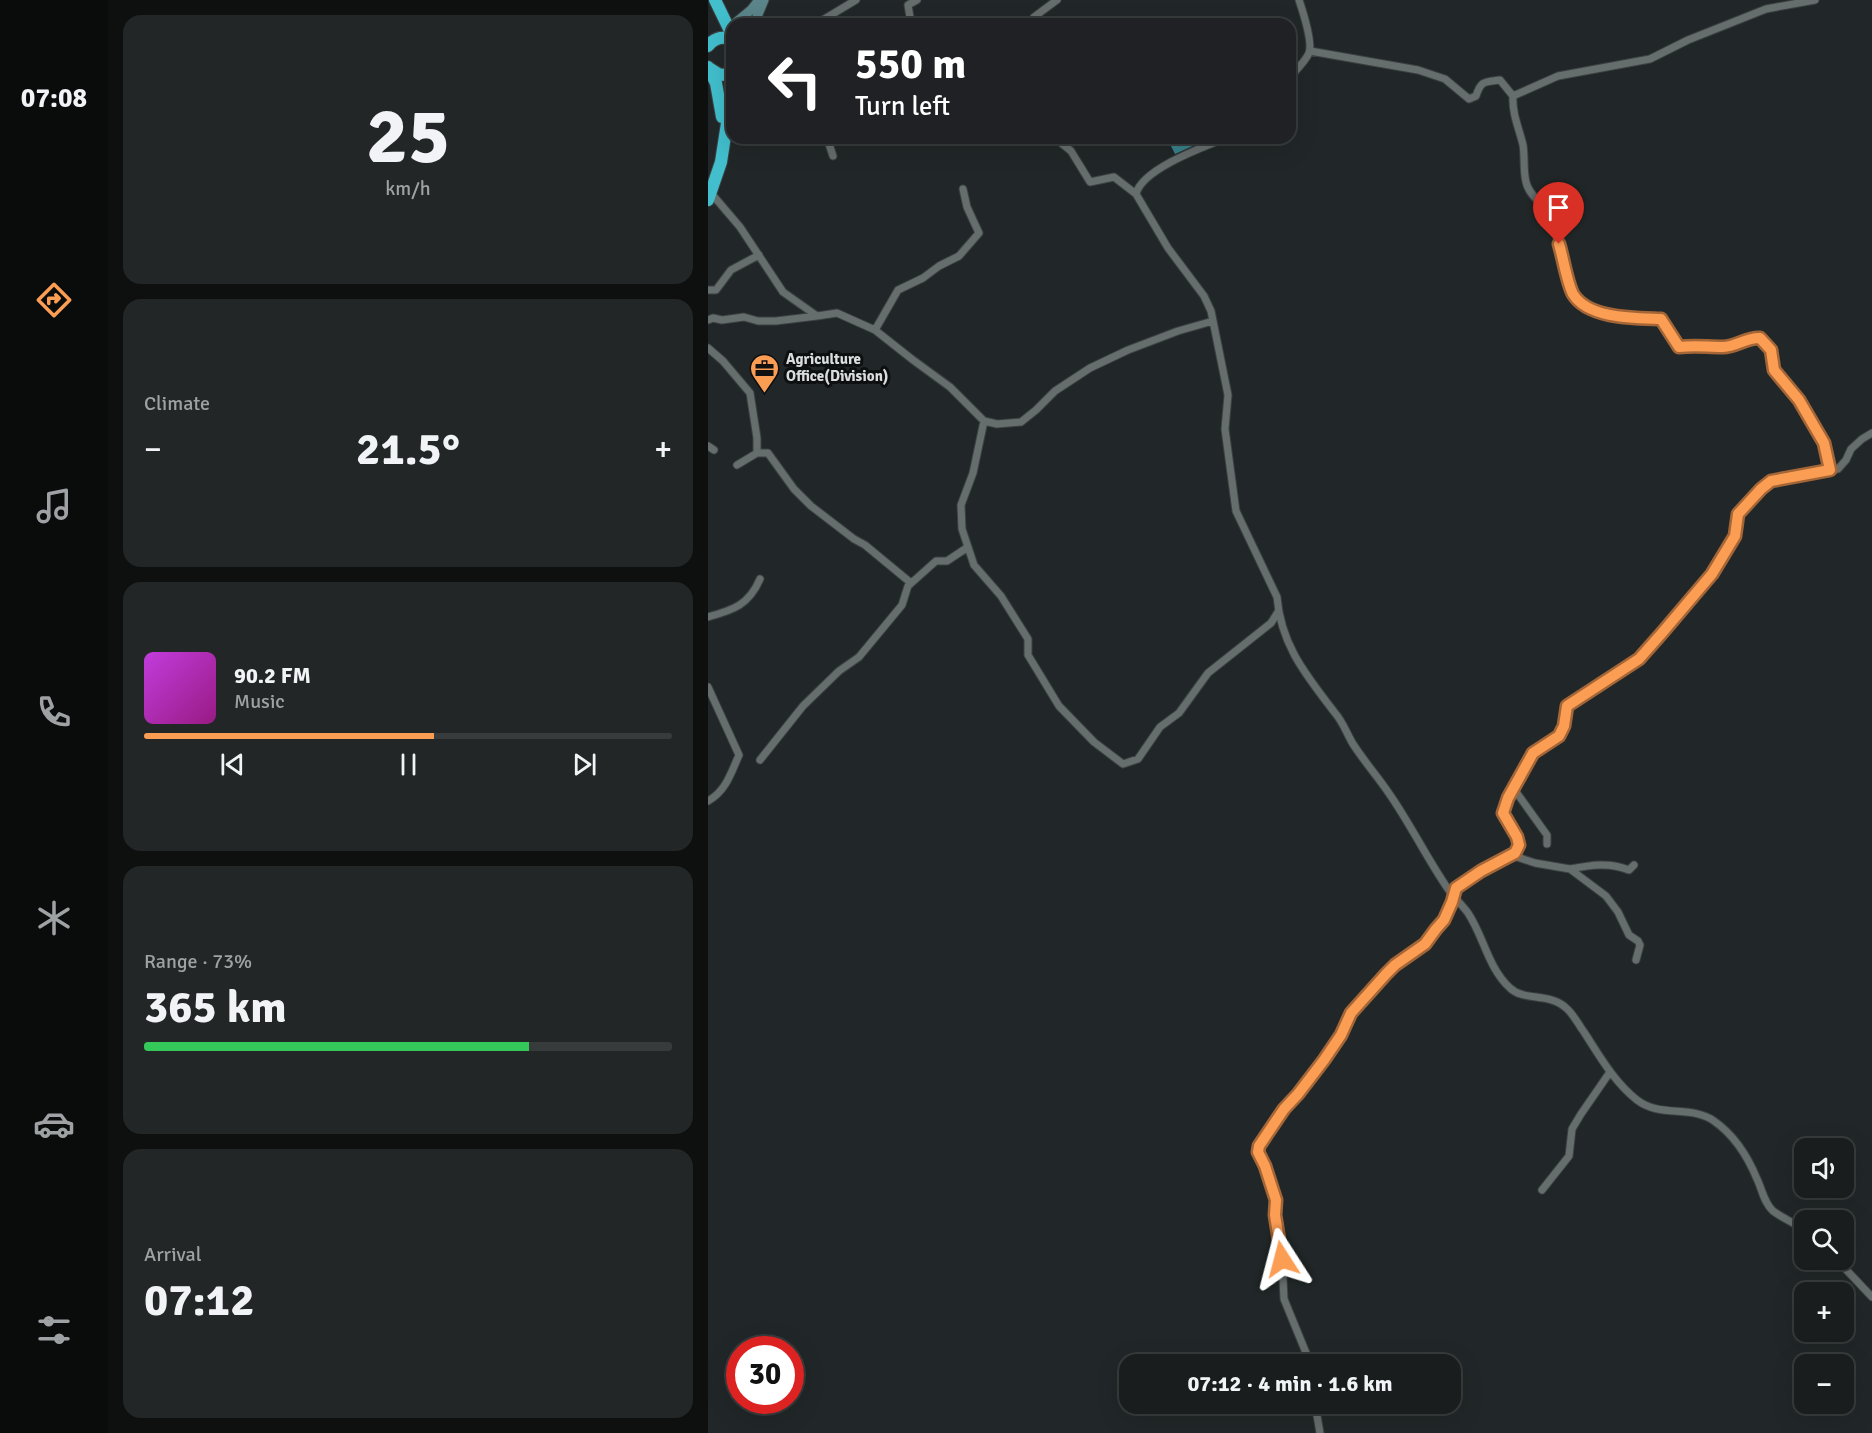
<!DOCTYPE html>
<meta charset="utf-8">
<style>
:root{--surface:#191d1e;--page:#222627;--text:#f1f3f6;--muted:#9fa2a4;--line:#373b3c;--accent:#fc9d54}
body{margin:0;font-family:Signika,sans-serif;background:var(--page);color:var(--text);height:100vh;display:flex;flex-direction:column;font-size:22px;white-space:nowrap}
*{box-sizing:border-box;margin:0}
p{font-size:20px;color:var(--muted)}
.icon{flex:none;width:33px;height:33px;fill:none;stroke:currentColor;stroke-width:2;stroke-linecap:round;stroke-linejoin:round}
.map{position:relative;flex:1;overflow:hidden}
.drawer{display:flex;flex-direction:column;gap:15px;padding:15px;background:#0e1010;width:600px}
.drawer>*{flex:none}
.guide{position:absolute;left:18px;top:18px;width:570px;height:126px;border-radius:18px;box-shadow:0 6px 24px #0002,0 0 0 2px var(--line);background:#202124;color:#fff;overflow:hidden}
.controls{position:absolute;left:1086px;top:1138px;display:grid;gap:12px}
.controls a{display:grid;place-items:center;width:60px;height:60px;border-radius:12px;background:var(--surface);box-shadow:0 6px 24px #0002,0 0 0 2px var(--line);font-size:30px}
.speed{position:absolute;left:18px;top:1336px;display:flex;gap:12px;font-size:30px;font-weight:700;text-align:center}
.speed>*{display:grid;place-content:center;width:78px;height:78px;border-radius:50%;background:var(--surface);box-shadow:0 6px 24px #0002,0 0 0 2px var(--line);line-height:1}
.speed .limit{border:9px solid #d22;background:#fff;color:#111}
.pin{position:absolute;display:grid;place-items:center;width:51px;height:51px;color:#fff;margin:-62px -26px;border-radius:50% 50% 50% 0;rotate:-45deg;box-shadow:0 0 6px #0007}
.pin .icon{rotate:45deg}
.me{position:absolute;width:66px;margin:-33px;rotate:351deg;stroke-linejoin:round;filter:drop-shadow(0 0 4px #0008)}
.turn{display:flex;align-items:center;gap:21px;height:126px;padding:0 30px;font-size:27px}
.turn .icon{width:78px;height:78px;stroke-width:2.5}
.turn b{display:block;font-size:42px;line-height:51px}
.big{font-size:45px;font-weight:700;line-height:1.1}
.drawer .card{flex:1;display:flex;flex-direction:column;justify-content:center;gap:9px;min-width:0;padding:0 21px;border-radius:18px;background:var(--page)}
.drawer .dial{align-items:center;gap:0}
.dial b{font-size:78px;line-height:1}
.song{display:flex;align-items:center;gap:18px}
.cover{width:72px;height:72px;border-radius:9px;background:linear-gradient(135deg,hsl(290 70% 55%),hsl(310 70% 35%))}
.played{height:6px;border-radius:3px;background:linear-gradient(90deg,var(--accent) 55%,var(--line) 55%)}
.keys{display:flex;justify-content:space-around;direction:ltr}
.heat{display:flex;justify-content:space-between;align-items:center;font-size:33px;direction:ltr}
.charge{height:9px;border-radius:4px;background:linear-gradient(90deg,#34c759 73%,var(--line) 0)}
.trip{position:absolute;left:411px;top:1354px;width:342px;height:60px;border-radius:18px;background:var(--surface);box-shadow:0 6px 24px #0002,0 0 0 2px var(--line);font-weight:700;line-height:60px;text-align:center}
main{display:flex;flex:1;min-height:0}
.dock{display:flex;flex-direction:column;width:108px;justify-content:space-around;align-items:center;background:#0a0c0c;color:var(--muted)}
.dock .icon{width:42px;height:42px}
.dock .selected{color:var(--accent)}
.dock b{font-size:27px;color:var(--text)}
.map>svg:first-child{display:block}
.water{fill:url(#water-waves)}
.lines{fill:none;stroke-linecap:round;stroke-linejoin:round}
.street-casing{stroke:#3c4142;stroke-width:9}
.secondary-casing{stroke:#3c4142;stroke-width:11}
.highway-casing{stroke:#3c4142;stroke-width:14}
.street{stroke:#666d6d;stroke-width:7}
.secondary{stroke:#5b858a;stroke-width:9}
.highway{stroke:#42becc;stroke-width:12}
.route-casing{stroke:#a46637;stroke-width:15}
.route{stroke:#fc9d54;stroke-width:10}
.labels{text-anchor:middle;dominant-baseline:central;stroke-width:6;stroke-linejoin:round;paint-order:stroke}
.poi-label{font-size:15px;font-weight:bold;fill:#d9dddd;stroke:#0d0f10;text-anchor:start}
</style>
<main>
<nav class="dock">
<b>07:08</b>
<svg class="icon selected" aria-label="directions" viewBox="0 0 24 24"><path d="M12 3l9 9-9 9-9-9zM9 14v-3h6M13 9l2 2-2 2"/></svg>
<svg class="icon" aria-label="music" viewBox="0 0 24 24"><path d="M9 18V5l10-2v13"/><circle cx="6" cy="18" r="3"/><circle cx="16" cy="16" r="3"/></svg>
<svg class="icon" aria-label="phone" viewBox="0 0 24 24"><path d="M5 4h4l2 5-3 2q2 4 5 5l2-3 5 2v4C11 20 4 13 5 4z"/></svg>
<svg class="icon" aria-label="climate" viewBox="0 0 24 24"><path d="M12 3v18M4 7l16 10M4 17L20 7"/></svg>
<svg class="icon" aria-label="car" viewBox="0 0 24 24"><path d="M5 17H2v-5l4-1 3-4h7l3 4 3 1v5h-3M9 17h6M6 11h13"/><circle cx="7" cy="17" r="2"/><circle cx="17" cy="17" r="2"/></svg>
<svg class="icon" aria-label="filters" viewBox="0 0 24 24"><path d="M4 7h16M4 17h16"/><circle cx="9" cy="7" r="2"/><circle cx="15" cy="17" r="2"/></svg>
</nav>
<section class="drawer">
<div class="card dial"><b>25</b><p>km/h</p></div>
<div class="card"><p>Climate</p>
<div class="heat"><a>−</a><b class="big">21.5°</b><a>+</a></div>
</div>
<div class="card">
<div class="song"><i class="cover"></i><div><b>90.2 FM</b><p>Music</p></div></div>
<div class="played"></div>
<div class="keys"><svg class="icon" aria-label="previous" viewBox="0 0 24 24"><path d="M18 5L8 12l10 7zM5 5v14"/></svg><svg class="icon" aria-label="pause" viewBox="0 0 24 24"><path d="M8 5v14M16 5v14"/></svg><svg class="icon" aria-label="next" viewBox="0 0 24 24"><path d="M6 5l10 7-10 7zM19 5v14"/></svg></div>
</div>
<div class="card"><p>Range · 73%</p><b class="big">365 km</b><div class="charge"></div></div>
<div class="card"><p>Arrival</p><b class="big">07:12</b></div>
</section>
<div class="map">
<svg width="1164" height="1433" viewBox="0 0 1164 1433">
<defs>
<pattern id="water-waves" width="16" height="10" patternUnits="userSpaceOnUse" patternTransform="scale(1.5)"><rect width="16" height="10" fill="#38818a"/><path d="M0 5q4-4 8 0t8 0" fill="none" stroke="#3c686d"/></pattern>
</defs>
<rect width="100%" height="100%" fill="#212728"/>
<path class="water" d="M459,138H502L467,154Z"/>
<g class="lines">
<defs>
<path id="street" d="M108,24L148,0
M206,24L202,17L200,5L209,0
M329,24L326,17L349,0
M602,51L710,70L737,79L761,99L768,96C773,80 777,82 792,80L805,96L850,76L942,59L980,40L1058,9L1107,0
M582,77C588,70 597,62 601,53C605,42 595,12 591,0
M805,96C804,114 811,128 815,145C817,157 815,170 818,182C821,197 838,205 843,219C851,239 859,291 874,304C892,319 931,318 953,319L971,347C988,345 998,347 1015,347C1028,347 1038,337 1052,338L1063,349L1066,370L1091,400L1116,443L1122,470
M45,138H46
M119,138L125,156
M347,138L363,151L382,182L406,177L428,194
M518,138C495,147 434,169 428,194L460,248L496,296L503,311L520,395L517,429L528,511L569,597C573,646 599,676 627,713C635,722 639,734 645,744C656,761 669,776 680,792C702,823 718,857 740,889C746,897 754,905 760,913C776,937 780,968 802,988C815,1001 841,993 857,1007C865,1013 870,1024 876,1032C891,1055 906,1082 929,1100C952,1118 984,1105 1006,1121C1026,1135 1040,1157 1049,1179C1054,1189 1056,1203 1065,1211C1074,1218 1087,1223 1096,1230
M3,193L32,227L75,292L109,316L129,313L167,330L205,360L242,387L276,421L289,424L313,422L328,410L347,391L382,368L420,350L470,331L505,321
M0,290H8L23,270L51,255
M0,320L5,318L14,320L36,317L50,321H68L109,316
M167,330L190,290L215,278L231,266L251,256L271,233L259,207L255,189
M0,348L15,361L42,393L49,438V453L29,465
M276,421L265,473L253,505L254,529L266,565L293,596L320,639V655L351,706L386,742L415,764L430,759L452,727L471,713L500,673L563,623L570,612
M0,446L6,450
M49,453H60L86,489L103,506L146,539L157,545L203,583
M0,617C25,610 41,605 52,579
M0,687L31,755C23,773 18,791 0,801
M52,760L95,706L131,671L151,657L194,605L200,586L228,561H239L260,547
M806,789L839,835V844
M803,855L827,863L862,869L898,896L910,912L921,935L930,941L932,945L928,960
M862,869C883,865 901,862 921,870L926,865
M834,1190L861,1156L864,1129L873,1114L902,1072
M1129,1260L1164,1297
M603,1365L576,1299L574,1259L567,1215L568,1200L557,1166L550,1152L551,1146L576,1109L590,1094L616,1060L633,1035L643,1013L678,974L687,965L717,944L736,920L744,902L748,888L773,871L807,853L811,845L809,837L795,813L800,798L825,753L851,736L856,726L859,706L931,659L954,634L1004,574L1027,536L1030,514L1053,489L1063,481L1130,469L1138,460L1143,449L1154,439L1164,433
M607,1404L612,1433"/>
<path id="secondary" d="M26,24L43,10L51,0
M46,24L56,0"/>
<path id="highway" d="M7,0L24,35
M0,46C6,38 14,36 24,39
M0,67L8,83L14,117
M1,68L12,75L24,74
M0,200L13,162L24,91"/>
</defs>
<use href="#street" class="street-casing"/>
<use href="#secondary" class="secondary-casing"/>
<use href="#highway" class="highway-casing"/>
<use href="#street" class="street"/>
<use href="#secondary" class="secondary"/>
<use href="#highway" class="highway"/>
</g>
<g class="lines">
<defs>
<path id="route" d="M574,1259L567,1215L568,1200L557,1166L550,1152L551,1146L576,1109L590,1094L616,1060L633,1035L643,1013L678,974L687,965L717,944L728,929L736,920L744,902L748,888L773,871L807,853L811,845L809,837L795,813L800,798L825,753L851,736L856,726L859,706L931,659L954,633L1004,574L1027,536L1030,514L1053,489L1063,481L1122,470L1116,443L1091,400L1066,370L1063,350L1052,338C1039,337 1028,347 1015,347C998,347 988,345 971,347L953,319C927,318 880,319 865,294C859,283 855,257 851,244"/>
</defs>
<use href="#route" class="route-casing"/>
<use href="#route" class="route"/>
</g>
<defs>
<symbol id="office-pin" viewBox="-11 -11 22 30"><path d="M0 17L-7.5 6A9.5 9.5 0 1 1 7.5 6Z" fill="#fc9d54" stroke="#0d0f10"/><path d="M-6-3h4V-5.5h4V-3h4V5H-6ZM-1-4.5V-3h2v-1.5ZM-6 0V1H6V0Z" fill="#111"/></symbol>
</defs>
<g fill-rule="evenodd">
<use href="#office-pin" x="40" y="352" width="33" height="45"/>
</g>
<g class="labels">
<g class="poi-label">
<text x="78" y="359">Agriculture<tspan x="78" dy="17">Office(Division)</tspan></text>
</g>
</g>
</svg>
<div class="controls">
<a><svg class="icon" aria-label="sound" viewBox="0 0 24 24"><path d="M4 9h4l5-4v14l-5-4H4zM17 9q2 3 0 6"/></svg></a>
<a><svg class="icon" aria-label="search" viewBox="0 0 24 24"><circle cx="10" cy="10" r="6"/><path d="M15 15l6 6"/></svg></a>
<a>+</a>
<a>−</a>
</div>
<div class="speed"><div class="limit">30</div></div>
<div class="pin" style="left:851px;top:244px;background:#d93025"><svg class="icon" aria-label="arrive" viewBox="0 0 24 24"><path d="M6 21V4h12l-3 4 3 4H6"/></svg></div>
<svg class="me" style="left:574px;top:1259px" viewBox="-20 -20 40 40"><path d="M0-17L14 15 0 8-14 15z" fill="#fc9d54" stroke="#fff" stroke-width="4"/></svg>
<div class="trip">07:12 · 4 min · 1.6 km</div>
<div class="guide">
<div class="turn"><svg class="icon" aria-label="left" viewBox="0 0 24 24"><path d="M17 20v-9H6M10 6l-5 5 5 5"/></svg><div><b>550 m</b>Turn left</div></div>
</div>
</div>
</main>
